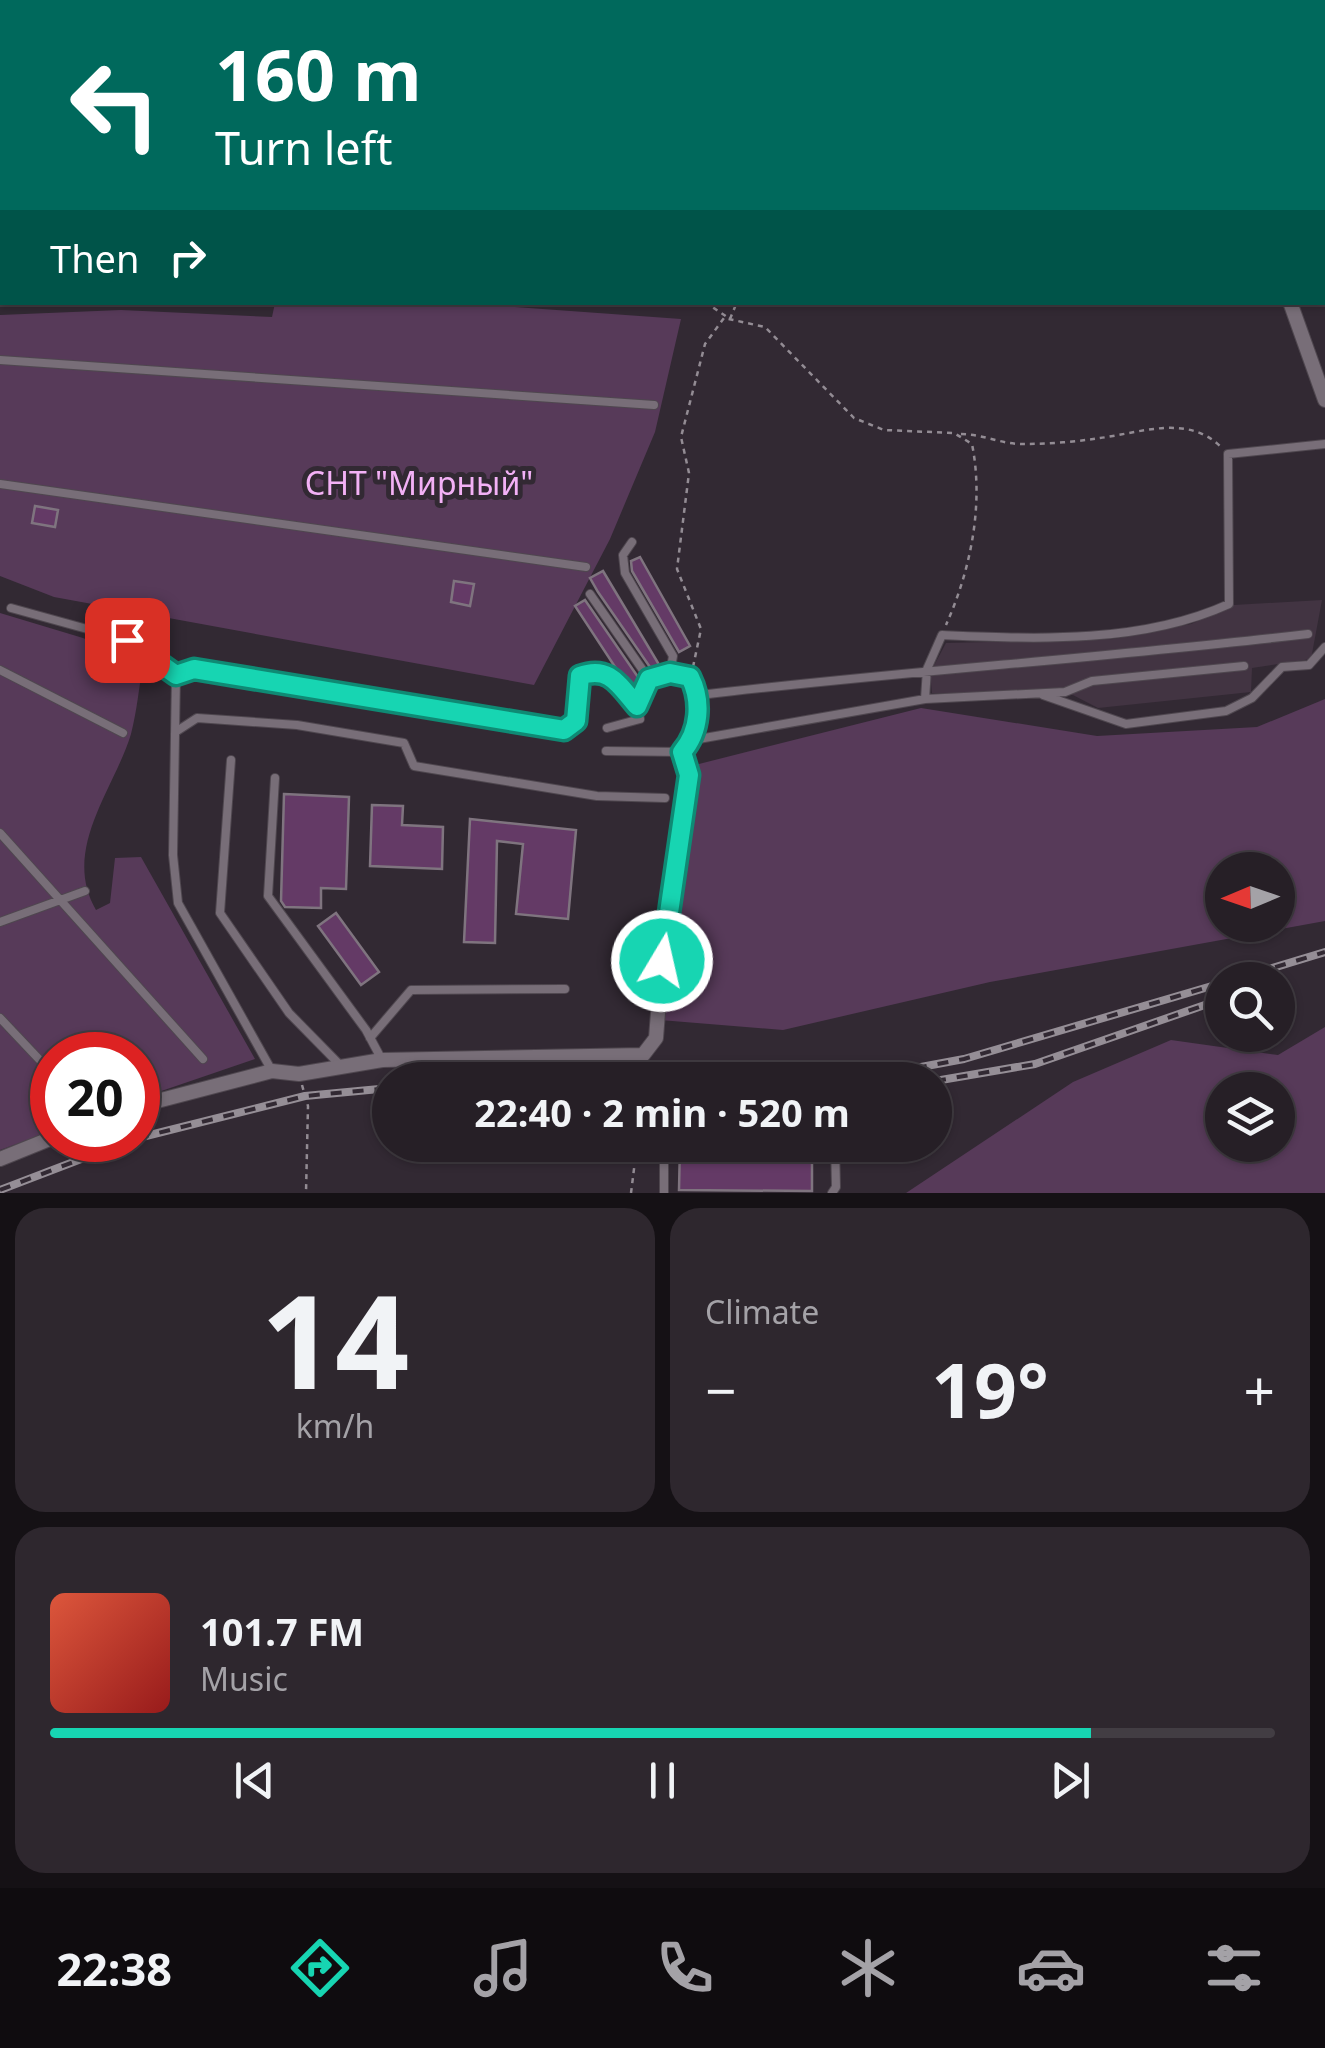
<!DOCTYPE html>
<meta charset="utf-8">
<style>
:root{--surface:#261f26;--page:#2e272e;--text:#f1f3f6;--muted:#a4a2a7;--line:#423d43;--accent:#17d5b2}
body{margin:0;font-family:"Noto Sans",sans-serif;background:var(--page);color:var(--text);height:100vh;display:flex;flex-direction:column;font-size:38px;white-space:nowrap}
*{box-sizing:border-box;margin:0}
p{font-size:32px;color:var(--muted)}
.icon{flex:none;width:55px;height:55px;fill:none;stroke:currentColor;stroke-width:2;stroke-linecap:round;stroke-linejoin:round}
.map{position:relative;height:1193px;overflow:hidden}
.drawer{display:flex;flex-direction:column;gap:15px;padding:15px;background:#151115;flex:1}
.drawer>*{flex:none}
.guide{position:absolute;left:0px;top:0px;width:1325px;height:305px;box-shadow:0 2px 8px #0004,0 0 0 2px var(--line);background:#00695c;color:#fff;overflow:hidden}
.needle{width:65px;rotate:268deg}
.tools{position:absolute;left:1205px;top:852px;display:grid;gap:20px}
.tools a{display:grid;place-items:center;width:90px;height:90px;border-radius:50%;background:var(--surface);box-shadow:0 2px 8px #0004,0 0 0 2px var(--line);font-size:50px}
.speed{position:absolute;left:30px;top:1032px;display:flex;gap:20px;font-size:50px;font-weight:700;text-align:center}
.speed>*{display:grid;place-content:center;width:130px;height:130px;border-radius:50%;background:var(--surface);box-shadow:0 2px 8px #0004,0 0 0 2px var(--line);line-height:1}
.speed .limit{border:15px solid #d22;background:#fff;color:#111}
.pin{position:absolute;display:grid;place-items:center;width:85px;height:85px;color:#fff;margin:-42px;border-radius:20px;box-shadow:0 5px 15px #0006}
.me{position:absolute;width:110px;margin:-55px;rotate:9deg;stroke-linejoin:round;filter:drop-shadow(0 0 8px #0008)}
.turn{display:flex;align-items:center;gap:35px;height:210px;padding:0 50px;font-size:45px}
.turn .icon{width:130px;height:130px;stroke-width:2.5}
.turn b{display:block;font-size:70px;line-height:85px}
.then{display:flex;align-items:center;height:95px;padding:0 50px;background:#0003;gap:20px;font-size:38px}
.big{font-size:75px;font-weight:700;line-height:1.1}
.drawer .card{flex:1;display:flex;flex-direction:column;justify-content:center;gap:15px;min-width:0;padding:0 35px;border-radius:30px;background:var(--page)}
.drawer .dial{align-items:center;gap:0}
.dial b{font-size:130px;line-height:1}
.song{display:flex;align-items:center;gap:30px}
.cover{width:120px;height:120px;border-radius:15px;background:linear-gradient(135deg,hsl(10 70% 55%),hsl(0 70% 35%))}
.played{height:10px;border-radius:5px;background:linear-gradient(90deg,var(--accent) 85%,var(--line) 85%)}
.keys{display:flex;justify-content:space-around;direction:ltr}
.heat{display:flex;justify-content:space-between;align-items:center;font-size:55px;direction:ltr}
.drawer .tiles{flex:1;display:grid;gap:15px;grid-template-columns:1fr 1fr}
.card:last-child{grid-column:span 2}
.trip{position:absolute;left:372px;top:1062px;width:580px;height:100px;border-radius:50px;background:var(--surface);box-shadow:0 2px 8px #0004,0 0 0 2px var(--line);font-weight:700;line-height:100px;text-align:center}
.dock{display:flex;height:160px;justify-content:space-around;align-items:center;background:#0f0c0f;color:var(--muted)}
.dock .icon{width:70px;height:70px}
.dock .current{color:var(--accent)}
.dock b{font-size:45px;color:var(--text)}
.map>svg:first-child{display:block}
.built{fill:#423442}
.green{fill:#573a59;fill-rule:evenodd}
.building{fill:#643a66;stroke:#7f747f;stroke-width:2.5}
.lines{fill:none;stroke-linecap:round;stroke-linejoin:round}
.lane-casing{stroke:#4f474f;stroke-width:10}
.street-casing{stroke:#4f474f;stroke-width:16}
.path{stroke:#938c94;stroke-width:2.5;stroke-dasharray:5 5;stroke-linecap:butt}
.lane{stroke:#786e78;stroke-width:8}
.street{stroke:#786e78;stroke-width:14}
.rail-casing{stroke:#958e96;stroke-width:8}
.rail{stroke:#322933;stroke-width:4;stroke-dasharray:11;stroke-linecap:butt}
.route-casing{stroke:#0f8a74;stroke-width:25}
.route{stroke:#17d5b2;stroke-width:18}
.labels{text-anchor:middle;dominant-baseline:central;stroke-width:10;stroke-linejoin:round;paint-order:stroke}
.park-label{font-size:32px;fill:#f3b1f6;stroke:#322933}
</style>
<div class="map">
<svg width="1325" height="1193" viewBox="0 0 1325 1193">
<rect width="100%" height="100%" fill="#322933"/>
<path class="built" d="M1322,600L1311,659L1252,668L1251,692L1098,708L1071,694L932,693L930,673L946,643L1113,639L1191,624L1234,605Z"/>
<path class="green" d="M448,302L681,319L655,432L610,539L534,685L54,597L0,576V315L121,310L272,317L275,303Z
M0,613L83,638L143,664C139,687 137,711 131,734C114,790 61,850 96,910L110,903L115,858L141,857L255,1059L138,1099V1055H52V1131L0,1150Z
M1325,699V921L990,982L783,1030L660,1020L695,765L921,708L1097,736L1257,727ZM1222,870H1278V925H1222Z
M1325,1027V1193H906L1073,1082L1171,1040L1278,1055ZM1278,1090V1145H1222V1090Z"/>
<path class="building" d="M35,506L58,510L55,527L32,523Z
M640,557L690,646L679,652L632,571L631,561Z
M603,571L661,668L652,670L598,592L590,578Z
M454,581L474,584L470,606L451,602Z
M585,600L640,680L637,688L633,690L621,676L575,606Z
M284,794L349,797L346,889L321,888V908L285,907L281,901Z
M372,805L403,806L402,825L443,827L442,869L370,866Z
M470,819L576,830L568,919L516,914L523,844L497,841L495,943L464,942Z
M336,913L379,972L361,985L318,926Z
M680,1145H812V1191L679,1190Z"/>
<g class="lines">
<defs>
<path id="lane" d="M113,0L116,2
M0,360L654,405
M0,484L586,567
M632,542L623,555L625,573L673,656L670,673
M590,594L649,679
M11,608L127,640L176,675L173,855L178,903L272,1071
M0,670L123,733
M176,675L194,669L563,730L576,721L579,676C609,665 619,685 637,706L649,679L670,673L690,677C702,701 700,731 682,752L606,751
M700,695C902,671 1106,658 1308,634
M1043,695L1126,724L1226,711L1252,698L1282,667L1309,665L1325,647
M925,699L927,669L942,635C1037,639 1141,644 1229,604L1228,454L1325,444
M607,728L640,719L637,706
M177,731L197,718L297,725L404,743L414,766L597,796L665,798
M693,740L925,699L1065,692L1092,681L1244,666
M231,760L220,913L289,1013L342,1067
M275,778L268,896L366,1030L382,1060
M0,833L203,1059
M0,922L85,891
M662,961L689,775L682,752
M0,1018L52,1073
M370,1038L411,990L565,989
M664,1193V1145
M832,1193L836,1187L835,1145"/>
<path id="street" d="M1181,0V2
M389,2L393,0
M0,241L2,239
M1290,302L1325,400
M138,1106L272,1071L299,1074L382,1060L643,1055L656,1038L662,961
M0,1159L52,1138"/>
</defs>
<use href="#lane" class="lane-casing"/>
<use href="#street" class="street-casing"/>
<path class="path" d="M914,2L915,0
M705,302L730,319L737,302
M961,434C982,434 1001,444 1022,444C1047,444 1075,442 1100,438C1140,433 1186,414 1220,446
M693,667L701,629L677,569L689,473L681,437L705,344L724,318L765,327L854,418L884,430L954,433L972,444C984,504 971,569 946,625
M645,1080L647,1067
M302,1085L308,1106L306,1193
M631,1193L637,1145"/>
<use href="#lane" class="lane"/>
<use href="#street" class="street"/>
<defs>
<path id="rail" d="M1233,980L1325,952
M851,1080L964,1059L1222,983
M935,1081L1035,1064L1222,999
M138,1138L305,1096L390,1088
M0,1190L131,1140"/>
</defs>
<use href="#rail" class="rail-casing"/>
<use href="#rail" class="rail"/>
</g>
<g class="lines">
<defs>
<path id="route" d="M127,640L176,675L194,669L564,730L576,721L580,676C609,665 619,685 637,706L649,679L670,673L690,677C702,701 700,731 682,752L689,775L662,961"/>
</defs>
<use href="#route" class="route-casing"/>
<use href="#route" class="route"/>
</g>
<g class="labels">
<g class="park-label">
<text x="419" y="482">СНТ "Мирный"</text>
</g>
</g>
</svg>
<div class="tools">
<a><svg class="needle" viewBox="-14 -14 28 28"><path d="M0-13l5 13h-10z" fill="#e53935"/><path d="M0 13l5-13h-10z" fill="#a4a2a7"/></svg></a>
<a><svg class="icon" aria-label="search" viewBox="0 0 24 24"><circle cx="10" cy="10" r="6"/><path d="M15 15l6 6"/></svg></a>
<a><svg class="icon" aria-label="layers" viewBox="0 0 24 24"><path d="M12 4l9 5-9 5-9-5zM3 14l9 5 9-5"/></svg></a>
</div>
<div class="speed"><div class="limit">20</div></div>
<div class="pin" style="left:127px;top:640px;background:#d93025"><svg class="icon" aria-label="arrive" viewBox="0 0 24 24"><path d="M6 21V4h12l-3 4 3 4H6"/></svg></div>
<svg class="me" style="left:662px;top:961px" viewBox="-20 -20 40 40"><circle r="17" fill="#17d5b2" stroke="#fff" stroke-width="3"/><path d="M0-11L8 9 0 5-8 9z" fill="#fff"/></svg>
<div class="trip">22:40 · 2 min · 520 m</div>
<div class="guide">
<div class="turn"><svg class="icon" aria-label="left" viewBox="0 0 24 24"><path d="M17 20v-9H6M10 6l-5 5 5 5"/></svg><div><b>160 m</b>Turn left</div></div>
<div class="then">Then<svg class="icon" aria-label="right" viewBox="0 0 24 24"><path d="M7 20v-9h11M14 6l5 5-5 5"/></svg></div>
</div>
</div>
<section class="drawer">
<div class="tiles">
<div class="card dial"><b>14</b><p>km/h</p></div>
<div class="card"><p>Climate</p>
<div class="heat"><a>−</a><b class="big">19°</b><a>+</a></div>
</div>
<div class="card">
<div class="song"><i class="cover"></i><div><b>101.7 FM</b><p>Music</p></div></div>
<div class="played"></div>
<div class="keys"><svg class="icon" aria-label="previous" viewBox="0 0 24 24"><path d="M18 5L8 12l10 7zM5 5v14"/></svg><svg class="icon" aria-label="pause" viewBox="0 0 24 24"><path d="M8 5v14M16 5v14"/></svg><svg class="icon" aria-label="next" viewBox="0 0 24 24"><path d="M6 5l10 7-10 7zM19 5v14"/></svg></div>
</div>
</div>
</section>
<nav class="dock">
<b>22:38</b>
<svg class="icon current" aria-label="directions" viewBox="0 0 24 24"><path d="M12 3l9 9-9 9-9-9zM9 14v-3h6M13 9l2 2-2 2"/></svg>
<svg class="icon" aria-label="music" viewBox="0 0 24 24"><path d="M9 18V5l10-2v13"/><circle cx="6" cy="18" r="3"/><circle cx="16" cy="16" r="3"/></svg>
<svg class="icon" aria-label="phone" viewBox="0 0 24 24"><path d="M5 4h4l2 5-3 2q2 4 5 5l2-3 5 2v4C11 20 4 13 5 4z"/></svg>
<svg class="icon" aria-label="climate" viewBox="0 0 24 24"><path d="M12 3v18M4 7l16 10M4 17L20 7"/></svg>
<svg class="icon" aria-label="car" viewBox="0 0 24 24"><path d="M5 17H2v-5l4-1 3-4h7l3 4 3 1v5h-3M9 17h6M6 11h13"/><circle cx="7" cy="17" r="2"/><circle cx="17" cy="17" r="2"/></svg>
<svg class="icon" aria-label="filters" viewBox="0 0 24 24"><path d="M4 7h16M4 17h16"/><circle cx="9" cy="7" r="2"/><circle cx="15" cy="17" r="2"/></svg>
</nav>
